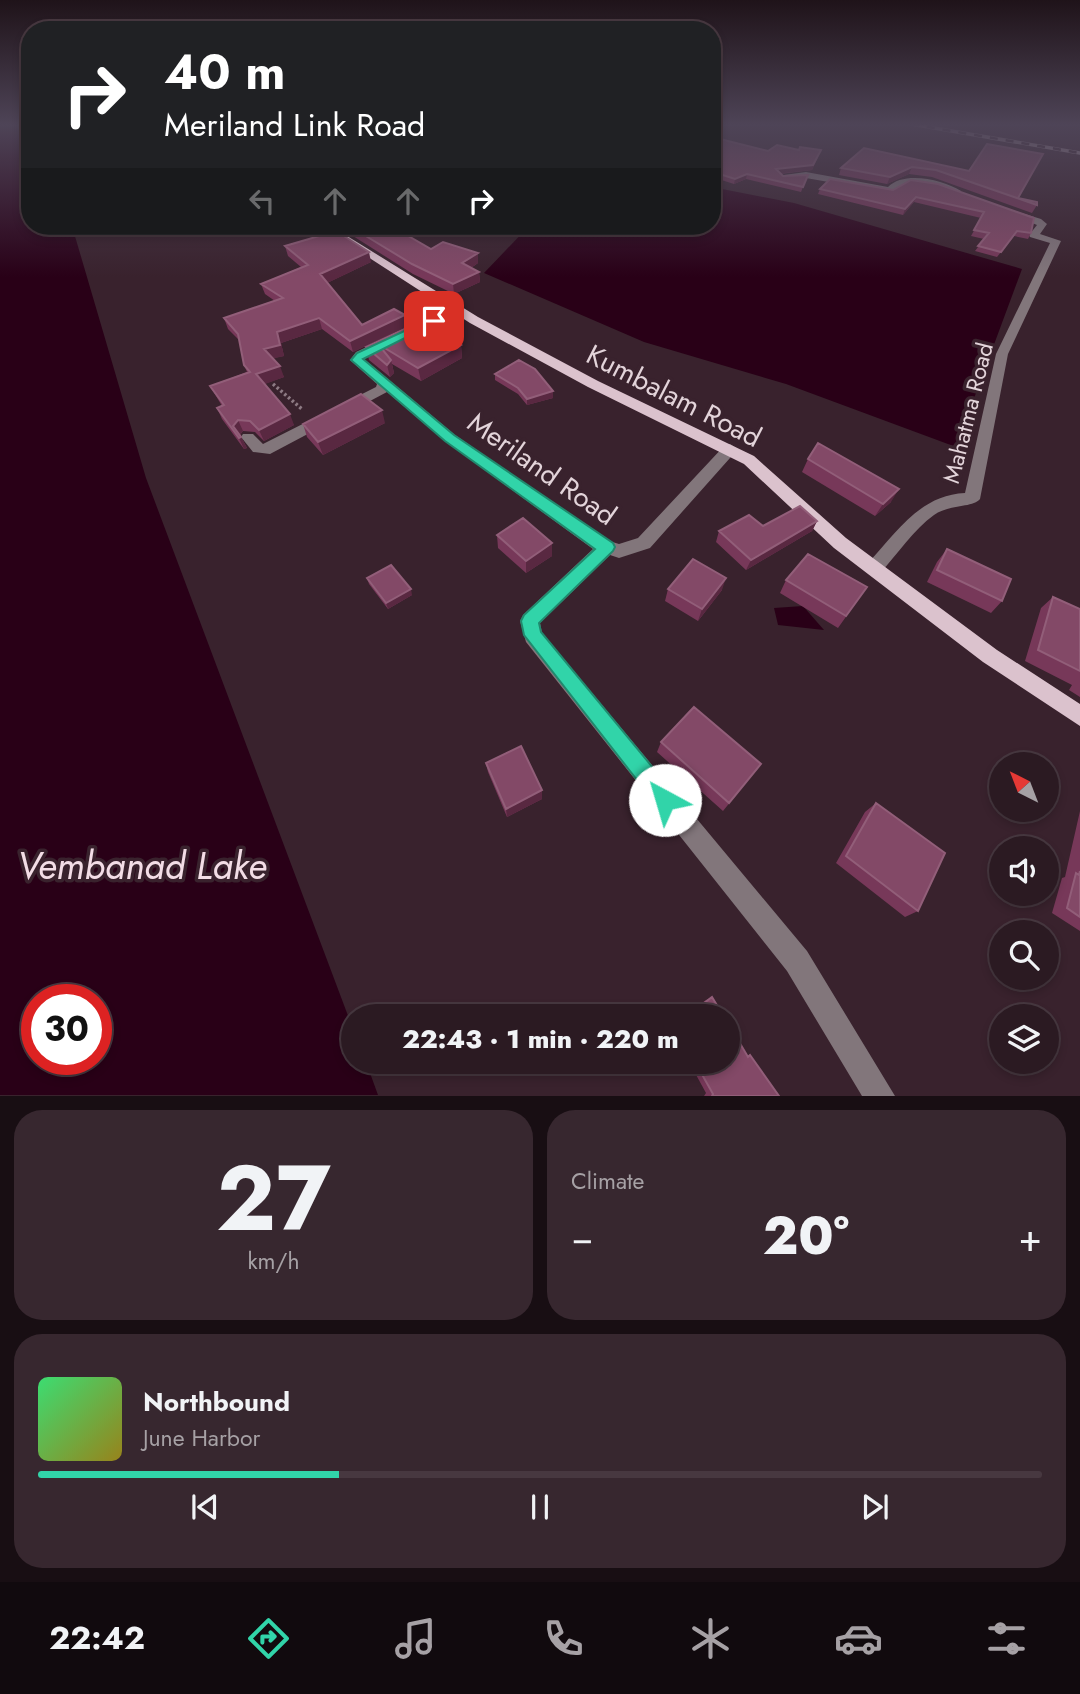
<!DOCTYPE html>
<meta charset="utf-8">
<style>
:root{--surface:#2b1a22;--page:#37272f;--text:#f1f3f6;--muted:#a6a1a5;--line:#473840;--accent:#31d4a9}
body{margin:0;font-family:Jost,sans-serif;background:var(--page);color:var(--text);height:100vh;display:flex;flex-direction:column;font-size:26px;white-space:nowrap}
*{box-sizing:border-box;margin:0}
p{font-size:23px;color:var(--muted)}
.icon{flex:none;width:38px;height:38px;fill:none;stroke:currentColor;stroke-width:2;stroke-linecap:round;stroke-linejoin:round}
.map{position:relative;height:1096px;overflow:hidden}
.sheet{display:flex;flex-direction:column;gap:14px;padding:14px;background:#180e13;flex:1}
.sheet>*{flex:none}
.guide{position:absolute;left:21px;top:21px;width:700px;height:214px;border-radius:28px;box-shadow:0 4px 10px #0003,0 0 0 2px var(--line);background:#202124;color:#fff;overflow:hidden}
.needle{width:46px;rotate:318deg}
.buttons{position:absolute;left:989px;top:752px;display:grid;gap:14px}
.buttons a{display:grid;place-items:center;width:70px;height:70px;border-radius:50%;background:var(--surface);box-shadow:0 4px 10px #0003,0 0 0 2px var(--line);font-size:35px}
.speed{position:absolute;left:21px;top:984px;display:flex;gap:14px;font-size:35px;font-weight:700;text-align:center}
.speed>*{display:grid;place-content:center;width:91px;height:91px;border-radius:50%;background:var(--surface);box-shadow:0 4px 10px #0003,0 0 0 2px var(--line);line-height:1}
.speed .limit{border:10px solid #d22;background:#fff;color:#111}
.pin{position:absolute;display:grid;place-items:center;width:60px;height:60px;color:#fff;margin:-30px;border-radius:14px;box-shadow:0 4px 10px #0006}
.me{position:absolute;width:77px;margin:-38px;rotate:321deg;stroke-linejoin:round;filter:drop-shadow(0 0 5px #0008)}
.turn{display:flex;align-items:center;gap:24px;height:147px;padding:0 28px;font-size:32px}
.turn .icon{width:91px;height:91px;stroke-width:2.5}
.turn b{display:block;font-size:49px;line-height:60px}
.lanes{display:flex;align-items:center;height:66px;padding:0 28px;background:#0003;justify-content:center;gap:35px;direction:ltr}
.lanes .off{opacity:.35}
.big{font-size:52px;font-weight:800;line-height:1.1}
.sheet .card{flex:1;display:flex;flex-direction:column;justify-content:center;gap:10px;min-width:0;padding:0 24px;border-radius:28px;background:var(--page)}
.sheet .dial{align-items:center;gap:0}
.dial b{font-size:91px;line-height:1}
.song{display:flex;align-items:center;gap:21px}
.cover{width:84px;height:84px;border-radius:10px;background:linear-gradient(135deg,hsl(140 70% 55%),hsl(50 70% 35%))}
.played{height:7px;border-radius:4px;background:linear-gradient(90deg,var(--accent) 30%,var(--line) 30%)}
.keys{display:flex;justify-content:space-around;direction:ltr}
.heat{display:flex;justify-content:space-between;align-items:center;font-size:38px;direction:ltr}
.sheet .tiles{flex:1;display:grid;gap:14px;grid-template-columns:1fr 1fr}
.card:last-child{grid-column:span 2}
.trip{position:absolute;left:341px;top:1004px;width:399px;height:70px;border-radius:35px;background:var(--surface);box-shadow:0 4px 10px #0003,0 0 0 2px var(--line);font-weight:800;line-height:70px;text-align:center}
.tabs{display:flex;height:112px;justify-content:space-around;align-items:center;background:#110a0e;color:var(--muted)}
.tabs .icon{width:49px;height:49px}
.tabs .active{color:var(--accent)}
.tabs b{font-size:32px;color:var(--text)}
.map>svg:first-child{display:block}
.water{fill:#290017;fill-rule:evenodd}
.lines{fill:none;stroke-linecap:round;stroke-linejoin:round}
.path{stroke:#8d7a83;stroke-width:3.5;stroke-dasharray:2.5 2.5;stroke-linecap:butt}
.minor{fill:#82767b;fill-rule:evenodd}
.major{fill:#dbc2cd;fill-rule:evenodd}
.rail-casing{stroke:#b3a2aa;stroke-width:3.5}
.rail{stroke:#39222d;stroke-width:2.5;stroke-dasharray:8;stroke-linecap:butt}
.wall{fill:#773859}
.shaded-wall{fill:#592841}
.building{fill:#834967;stroke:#925e79;stroke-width:2}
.route{fill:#31d4a9;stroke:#208a6e;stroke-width:2}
.labels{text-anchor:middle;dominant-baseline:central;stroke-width:7;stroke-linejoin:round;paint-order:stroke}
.far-street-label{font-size:23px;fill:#e3d4da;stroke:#39222d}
.street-label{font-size:28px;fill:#e3d4da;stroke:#39222d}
.near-water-label{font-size:37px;font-style:italic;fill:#f3dde6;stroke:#39222d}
</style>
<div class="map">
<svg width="1080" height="1096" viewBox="0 0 1080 1096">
<rect width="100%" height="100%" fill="#39222d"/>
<path class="water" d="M0,124H8L30,134V226H72L146,478L353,1029L354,1062H366L378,1095H0ZM37,999H96V1059H37Z
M712,187L794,203L1022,269L956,447L786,384L644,342L484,273L529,226H712Z
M803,606L824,630L778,625L774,608Z"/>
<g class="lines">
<path class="path" d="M273,384L303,410"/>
<path class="minor" d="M806,172L888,187C904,170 944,180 961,191L956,194C929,186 915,178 891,193L806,178L781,179L777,176Z
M1009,209L1041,219L1047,224L1040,234L1061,241L1008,354L980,499C973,508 949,504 934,515C914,529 897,555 880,573H868L865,568L868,563C897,532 920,495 965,493L996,354L1050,243L1030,237L1029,235L1037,225L1009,213Z
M454,307L464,310L364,359L455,435L606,540L619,544L638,538L725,445L730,444L738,449L650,548L619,558L610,555L540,623L542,633L807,951L895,1096H862L787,971L526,642L520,621L523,615L593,549L445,441L387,392L270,454L253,452L241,437L243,434H253L263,444L376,387L377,384L350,360L356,352Z"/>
<path class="major" d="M320,226H331L478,317L598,381L754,456L846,538L997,650L1080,704V726L983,662L834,548L744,464L588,387L470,323Z"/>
<defs>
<path id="rail" d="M911,124L1080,153"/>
</defs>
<use href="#rail" class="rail-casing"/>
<use href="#rail" class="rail"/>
</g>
<path class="wall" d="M712,137L768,151L821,150L812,170L780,174L783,176L808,175L801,192L746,179L734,184L712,177Z
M864,148L969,171L1018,198L1037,205L1032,213L932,177L909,174L887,184L839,175L841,168Z
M911,180L1031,233L1028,239L1014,236L997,257L975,251L984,239L971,236L981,218L914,202L903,215L818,194L820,189L893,190Z
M351,227H364L478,263L471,268L479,272L480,282L454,294L413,274L353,236Z
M285,246L371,262L327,283L362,325L407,326L353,352L322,329L281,343L284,356L273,358L284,377L264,384L294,425L264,441L255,432L243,431L240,435L247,448L244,449L222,419L217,408L222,406L210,386L247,372L244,365L240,341L228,329L224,318L275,301L265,294L261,284L301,267L288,256Z
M419,322L461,345L462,358L421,381L392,364L394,373L390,377L369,360L366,347Z
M495,374L553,391V398L527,405L518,394L495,380Z
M385,423L323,455L307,437L303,424Z
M808,459L891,502L875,516L802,472Z
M817,521L812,531L746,570L716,542L719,531Z
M497,535L552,556L526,573L498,548Z
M947,549L1002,601L991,613L927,582L937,562Z
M367,578L412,595L388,609L369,584Z
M786,580L867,587L838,628L780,593Z
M668,589L722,590L698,621L665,601Z
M1053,597L1080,609V697L1069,690L1072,685L1025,661L1041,608Z
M661,742L761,764L723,811L657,752Z
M486,763L542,790V799L507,817L488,772Z
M876,803L918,911L905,917L836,863L865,812Z
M1080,811V931L1052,913L1062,878L1065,877Z
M712,997L724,1017H683L706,1000Z
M747,1055H750L779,1096H704L706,1093L689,1062H728Z"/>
<path class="shaded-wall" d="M821,150L812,170L775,174L776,169Z
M912,167L909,174L887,184L890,177Z
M747,174L746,179L734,184L735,179Z
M916,197L914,202L903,215L905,209Z
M369,252L371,262L323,285L320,274Z
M478,253V263L463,273L462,263Z
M479,272L480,282L454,294L453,284Z
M405,315L407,326L353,352L350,341Z
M319,318L322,329L281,343L284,356L268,360L264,349L277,332Z
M461,345L462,358L421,381L418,368Z
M391,360L394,373L390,377L387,365Z
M280,366L284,377L260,386L256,374Z
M553,391V398L527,405V399Z
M382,410L385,423L323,455L318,442Z
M290,414L294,425L264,441L259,430Z
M238,420L243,431L238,437L233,426Z
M241,437L247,448L244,449L239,438Z
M899,489L891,502L875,516L883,504Z
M817,521L812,531L746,570L751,560Z
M552,543V556L526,573V561Z
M726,578L722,590L698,621L702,609Z
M411,589L412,595L388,609L386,603Z
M542,790V799L507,817L506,809Z"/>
<path class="building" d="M712,137L768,151L777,145L799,150L800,147L821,150L813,165L776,169L783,176L808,175L803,187L747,174L735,179L713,172L712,173Z
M987,144L1043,154L1018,198L1037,202V205L936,170L912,167L890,177L841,168L864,148L969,171Z
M830,179L893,190L911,180L938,184L1034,218L1031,233L1017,231L1001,252L978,246L989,233L974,230L984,212L916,197L905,209L820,189Z
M355,226H363L364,227L368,226H391L431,249L443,242L478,253L462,263L479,272L453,284L412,264L351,227Z
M336,231L369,252L320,274L362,325L394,309L405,315L350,341L319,318L277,332L280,345L264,349L280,366L256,374L290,414L259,430L250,421L238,420L233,426L241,437L239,438L217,408L224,405L210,386L250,372L244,365L238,334L224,318L283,298L261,284L308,265L285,246Z
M419,322L461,345L418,368L378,344L391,360L387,365L366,347Z
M519,360L535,369L553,391L527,399L518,388L495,374Z
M361,394L382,410L318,442L303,424Z
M818,443L899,489L883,504L808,459Z
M800,506L817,521L751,560L719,531L749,515L763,526Z
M523,518L552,543L526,561L497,535Z
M947,549L1011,579L1002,601L937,570Z
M808,554L867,587L846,616L786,580Z
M693,559L726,578L702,609L668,589Z
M391,565L411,589L386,603L367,578Z
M1053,597L1080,609V671L1038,650Z
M694,707L761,764L729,803L661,742Z
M521,746L542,790L506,809L486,763Z
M876,803L945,853L918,911L846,856Z
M1080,871V917L1067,908L1076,873L1079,875Z
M712,997L724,1017H686Z
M728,1023L748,1057L750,1055L779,1096H712L713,1094L695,1062H728Z"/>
<linearGradient id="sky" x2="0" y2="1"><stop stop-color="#1f1319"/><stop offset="0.45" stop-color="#4e4457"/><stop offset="1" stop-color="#4e4457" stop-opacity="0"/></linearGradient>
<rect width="1080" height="277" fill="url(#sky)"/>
<path class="route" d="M430,319L439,321L363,359L454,435L613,543L615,547L613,551L539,623L541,632L673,792L676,800L673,807L665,811L658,807L524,635L521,621L524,615L595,549L445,441L351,360L357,353Z"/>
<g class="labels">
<g class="far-street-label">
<text transform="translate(968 413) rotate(-76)">Mahatma Road</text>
</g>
<g class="street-label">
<text transform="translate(674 396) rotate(27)">Kumbalam Road</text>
<text transform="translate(542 469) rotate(35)">Meriland Road</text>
</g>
<g class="near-water-label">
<text x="142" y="866">Vembanad Lake</text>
</g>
</g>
</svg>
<div class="buttons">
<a><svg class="needle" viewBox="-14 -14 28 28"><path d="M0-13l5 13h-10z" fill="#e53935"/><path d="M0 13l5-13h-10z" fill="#a6a1a5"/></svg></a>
<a><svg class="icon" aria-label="sound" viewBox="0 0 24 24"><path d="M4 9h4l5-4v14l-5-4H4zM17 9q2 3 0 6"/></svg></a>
<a><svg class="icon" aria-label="search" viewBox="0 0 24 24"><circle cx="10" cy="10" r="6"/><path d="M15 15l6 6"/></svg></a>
<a><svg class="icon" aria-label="layers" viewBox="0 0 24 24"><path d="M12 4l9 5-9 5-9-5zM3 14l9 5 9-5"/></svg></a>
</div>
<div class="speed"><div class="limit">30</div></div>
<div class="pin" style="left:434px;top:321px;background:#d93025"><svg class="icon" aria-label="arrive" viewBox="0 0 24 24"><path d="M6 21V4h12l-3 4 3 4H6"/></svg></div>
<svg class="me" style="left:665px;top:800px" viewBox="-20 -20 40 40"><circle r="19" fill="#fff"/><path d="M0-13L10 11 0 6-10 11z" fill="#31d4a9"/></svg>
<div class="trip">22:43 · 1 min · 220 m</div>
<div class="guide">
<div class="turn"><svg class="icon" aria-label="right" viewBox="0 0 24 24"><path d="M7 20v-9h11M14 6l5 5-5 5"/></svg><div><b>40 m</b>Meriland Link Road</div></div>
<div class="lanes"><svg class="icon off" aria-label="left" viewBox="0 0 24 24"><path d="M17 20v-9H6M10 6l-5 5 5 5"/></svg><svg class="icon off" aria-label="ahead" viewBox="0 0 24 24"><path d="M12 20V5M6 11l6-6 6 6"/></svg><svg class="icon off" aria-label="ahead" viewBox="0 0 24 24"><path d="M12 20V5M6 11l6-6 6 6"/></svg><svg class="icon" aria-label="right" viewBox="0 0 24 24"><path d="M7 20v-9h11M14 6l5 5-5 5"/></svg></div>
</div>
</div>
<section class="sheet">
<div class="tiles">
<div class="card dial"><b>27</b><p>km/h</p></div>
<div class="card"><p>Climate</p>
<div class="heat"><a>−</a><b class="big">20°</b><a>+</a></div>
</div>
<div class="card">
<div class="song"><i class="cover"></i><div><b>Northbound</b><p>June Harbor</p></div></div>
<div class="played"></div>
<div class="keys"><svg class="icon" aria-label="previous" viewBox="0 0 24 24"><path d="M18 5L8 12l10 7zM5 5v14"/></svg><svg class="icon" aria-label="pause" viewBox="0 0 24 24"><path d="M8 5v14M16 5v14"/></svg><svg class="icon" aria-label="next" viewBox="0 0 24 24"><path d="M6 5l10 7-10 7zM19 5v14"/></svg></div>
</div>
</div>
</section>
<nav class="tabs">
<b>22:42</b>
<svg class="icon active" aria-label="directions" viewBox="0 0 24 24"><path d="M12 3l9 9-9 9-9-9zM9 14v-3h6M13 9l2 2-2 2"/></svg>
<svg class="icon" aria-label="music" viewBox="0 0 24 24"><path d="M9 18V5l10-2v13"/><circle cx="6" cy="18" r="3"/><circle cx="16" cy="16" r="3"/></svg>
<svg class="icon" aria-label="phone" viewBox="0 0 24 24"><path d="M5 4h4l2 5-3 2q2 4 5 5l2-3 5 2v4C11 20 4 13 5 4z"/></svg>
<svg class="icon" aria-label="climate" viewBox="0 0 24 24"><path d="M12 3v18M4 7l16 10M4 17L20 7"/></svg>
<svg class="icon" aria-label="car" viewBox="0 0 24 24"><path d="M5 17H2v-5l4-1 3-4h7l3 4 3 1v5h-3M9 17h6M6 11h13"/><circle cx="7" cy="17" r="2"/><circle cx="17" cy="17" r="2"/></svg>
<svg class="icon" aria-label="filters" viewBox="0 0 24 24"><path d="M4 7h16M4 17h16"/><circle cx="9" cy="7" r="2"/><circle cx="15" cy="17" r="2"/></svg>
</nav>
